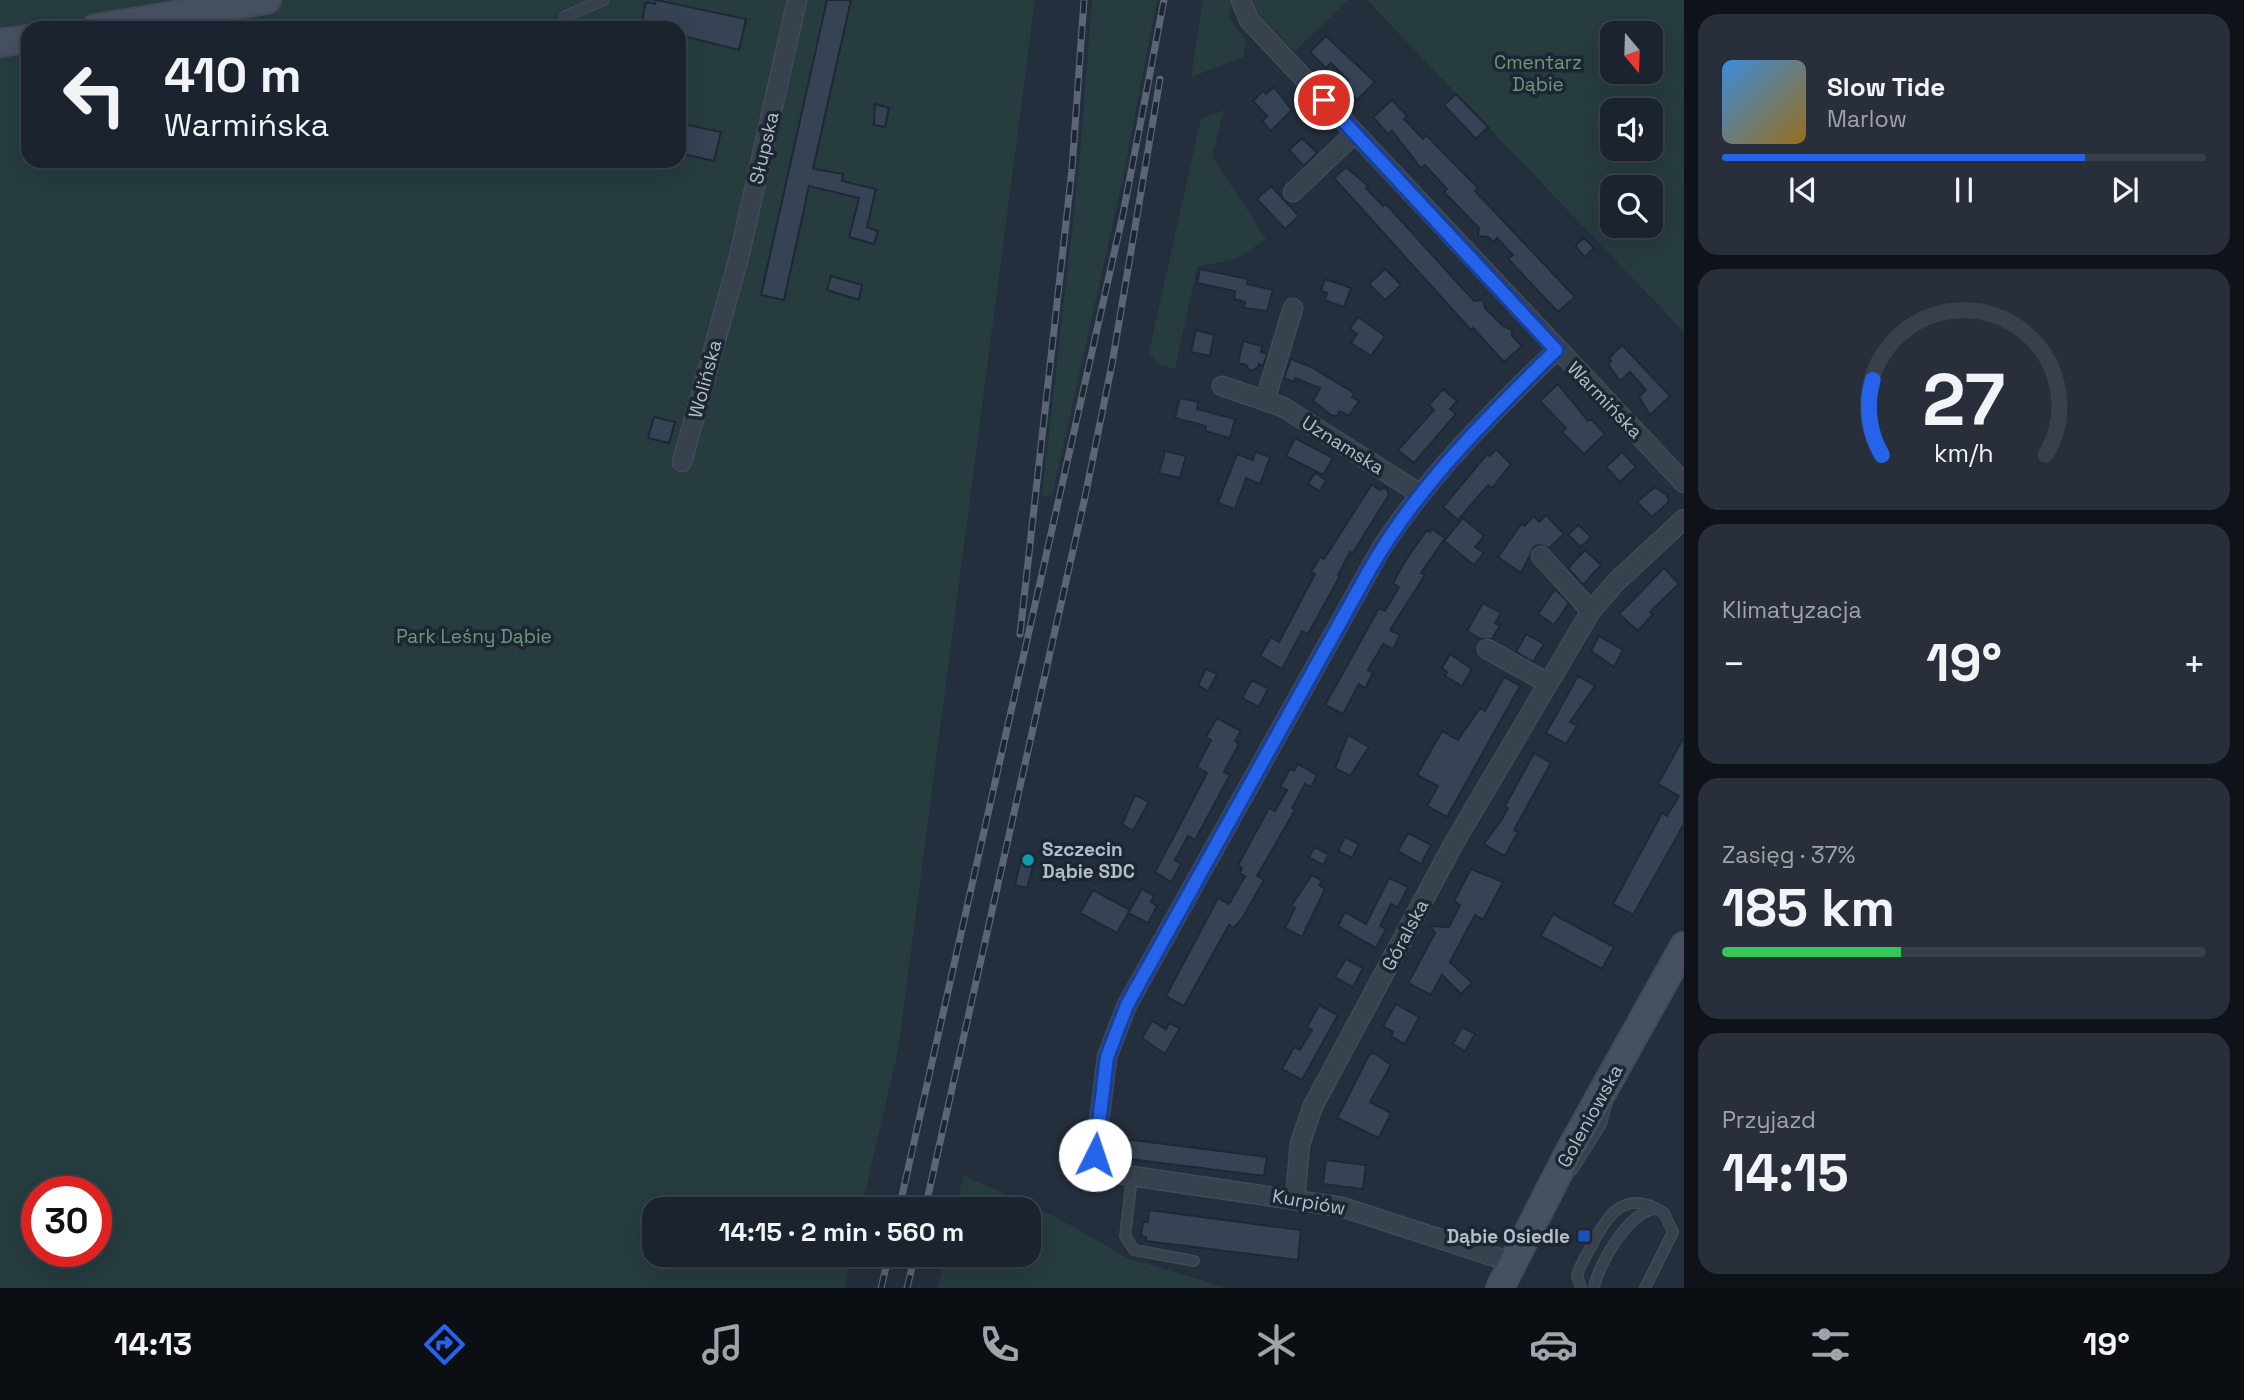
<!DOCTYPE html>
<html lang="pl">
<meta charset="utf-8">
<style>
:root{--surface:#1b232e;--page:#282f3a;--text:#f1f3f6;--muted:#a0a4aa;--line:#39404a;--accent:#2563eb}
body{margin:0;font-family:"Space Grotesk",sans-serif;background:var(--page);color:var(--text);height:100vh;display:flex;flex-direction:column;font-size:26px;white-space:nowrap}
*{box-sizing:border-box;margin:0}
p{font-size:23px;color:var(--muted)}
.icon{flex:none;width:38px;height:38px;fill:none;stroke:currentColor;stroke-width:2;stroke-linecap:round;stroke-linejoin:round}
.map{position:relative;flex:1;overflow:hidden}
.sheet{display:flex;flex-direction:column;gap:14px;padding:14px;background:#0f1319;width:560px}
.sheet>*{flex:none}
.banner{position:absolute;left:21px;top:21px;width:665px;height:147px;border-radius:21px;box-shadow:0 7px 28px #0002,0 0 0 2px var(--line);background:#1b232e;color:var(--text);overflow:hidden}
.needle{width:46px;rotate:161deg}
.fabs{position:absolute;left:1600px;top:21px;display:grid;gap:14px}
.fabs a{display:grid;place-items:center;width:63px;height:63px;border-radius:14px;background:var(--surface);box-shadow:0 7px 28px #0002,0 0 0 2px var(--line);font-size:35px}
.speed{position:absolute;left:21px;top:1176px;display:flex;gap:14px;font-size:35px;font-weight:700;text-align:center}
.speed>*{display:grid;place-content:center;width:91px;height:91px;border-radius:50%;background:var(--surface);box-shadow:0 7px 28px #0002,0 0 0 2px var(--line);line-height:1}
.speed .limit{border:10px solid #d22;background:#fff;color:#111}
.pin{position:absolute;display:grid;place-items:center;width:60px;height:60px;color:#fff;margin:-30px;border:4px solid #fff;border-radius:50%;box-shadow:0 2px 7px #0007}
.me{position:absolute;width:77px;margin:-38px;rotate:4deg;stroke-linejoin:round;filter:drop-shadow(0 0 5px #0008)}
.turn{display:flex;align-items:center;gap:24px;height:147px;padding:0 28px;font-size:32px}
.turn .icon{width:91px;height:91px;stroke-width:2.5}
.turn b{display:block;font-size:49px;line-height:60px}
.big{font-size:52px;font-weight:600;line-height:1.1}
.sheet .widget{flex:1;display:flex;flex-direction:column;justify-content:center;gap:10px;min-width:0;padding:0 24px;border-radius:21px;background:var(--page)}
.sheet .dial{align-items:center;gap:0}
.dial svg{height:182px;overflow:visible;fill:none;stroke:var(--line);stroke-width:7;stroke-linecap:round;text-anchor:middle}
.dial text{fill:var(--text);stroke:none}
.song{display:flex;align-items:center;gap:21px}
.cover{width:84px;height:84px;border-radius:10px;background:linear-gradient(135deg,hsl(210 70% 55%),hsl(40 70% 35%))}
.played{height:7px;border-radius:4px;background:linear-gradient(90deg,var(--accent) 75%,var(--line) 75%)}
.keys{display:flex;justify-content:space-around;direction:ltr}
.heat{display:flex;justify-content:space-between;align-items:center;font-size:38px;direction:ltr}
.charge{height:10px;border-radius:5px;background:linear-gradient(90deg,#34c759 37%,var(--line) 0)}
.trip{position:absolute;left:642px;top:1197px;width:399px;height:70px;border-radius:21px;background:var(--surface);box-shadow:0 7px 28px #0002,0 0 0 2px var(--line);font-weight:600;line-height:70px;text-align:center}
.tab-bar{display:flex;height:112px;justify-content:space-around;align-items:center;background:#0b0e12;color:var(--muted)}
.tab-bar .icon{width:49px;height:49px}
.tab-bar .on{color:var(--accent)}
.tab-bar b{font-size:32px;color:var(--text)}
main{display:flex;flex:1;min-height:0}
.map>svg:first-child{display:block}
.green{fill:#263c3f;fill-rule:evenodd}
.building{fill:#364354;stroke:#1f2835;stroke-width:2}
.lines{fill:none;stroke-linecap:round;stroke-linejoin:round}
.lane-casing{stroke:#414a57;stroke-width:12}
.street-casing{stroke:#414a57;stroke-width:21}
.secondary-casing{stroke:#414a57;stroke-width:30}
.lane{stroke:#38414e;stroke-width:9}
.street{stroke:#38414e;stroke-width:18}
.secondary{stroke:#465061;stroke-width:26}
.rail-casing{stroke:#5a6575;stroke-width:7}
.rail{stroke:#1d2633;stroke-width:4.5;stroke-dasharray:13;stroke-linecap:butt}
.route-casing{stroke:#184099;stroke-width:18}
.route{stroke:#2563eb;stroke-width:12}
.culture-dot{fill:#0f9aa8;stroke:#1d2633;stroke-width:2.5}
.transit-dot{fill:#1a4fb4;stroke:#1d2633;stroke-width:2.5}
.labels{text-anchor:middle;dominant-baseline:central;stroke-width:7;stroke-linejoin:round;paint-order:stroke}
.park-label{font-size:19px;fill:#6b9a76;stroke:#1d2633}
.street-label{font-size:19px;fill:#b4bcc9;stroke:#1d2633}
.poi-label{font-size:19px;font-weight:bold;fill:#b4bcc9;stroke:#1d2633;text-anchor:start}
</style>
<main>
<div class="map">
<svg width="1684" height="1288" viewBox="0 0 1684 1288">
<rect width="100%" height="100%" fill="#242f3e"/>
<path class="green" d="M0,0H1035L898,1051L861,1209H654V1255H851L844,1288H0ZM28,28H679V161H28ZM37,1192H96V1251H37Z
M1092,0H1157L1123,178L1052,496L1042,495L1078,178Z
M1203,0H1232L1229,18L1247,41L1243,57L1191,77Z
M1254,0H1348L1295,51L1255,11Z
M1367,0H1684V332ZM1650,33V72H1612V33ZM1650,110V149H1612V110ZM1650,187V226H1612V187Z
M1224,110L1212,156L1266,239L1236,259L1197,267L1175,369L1158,364L1149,352L1201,119Z
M963,1175L1056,1217L1127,1258L1228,1288H938L945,1255H1029V1209H956Z"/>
<path class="building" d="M656,0L746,19L739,50L679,35V28H650L651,23L642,21L646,2L655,4Z
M827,0H851L813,169L843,174L842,181L876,189L867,227L878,231L874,244L849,237L859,198L809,186L784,300L761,295Z
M1326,36L1375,82L1357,100L1349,92L1335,95L1348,80L1331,63L1326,68L1310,52Z
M1274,87L1292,110L1271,131L1262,121L1267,116L1253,101L1263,91L1266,94Z
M1456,94L1488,127L1476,139L1444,105Z
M1392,100L1407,116L1404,119L1423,139L1426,135L1478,188L1475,191L1575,297L1558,312L1508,259L1513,255L1497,238L1493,242L1488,237L1478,236L1479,228L1444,192L1447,189L1425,165L1421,168L1392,131L1388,134L1373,117Z
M875,104L889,108L885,127L874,125Z
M679,123L721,132L714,161L679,153Z
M1302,138L1317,153L1304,166L1289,150Z
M1346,167L1368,186L1366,188L1383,206L1386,204L1474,301L1483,300L1485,308L1503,326L1512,330V336L1522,346L1504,362L1473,328L1471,330L1334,178Z
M1271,186L1299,216L1285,229L1257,199Z
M1584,238L1594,248L1585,257L1575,246Z
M1200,269L1248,279L1247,284L1273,290L1267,311L1244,308L1245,302L1234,299L1235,291L1197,283Z
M1385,269L1401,285L1385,300L1369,284Z
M831,276L862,285L859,300L827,290Z
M1325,279L1351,288L1344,307L1325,300L1327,293L1321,291Z
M1358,317L1385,336L1371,356L1351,343L1357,334L1350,329Z
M1196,330L1214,335L1210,356L1191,352Z
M1243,341L1262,346L1261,352L1267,354L1263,366L1259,364L1258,368L1250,371L1246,365L1238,363Z
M1622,345L1670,396L1650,415L1639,397L1646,390L1630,372L1620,381L1608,364L1611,361L1609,358Z
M1291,359L1311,367L1354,393L1352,397L1359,401L1349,416L1340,411L1337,416L1331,415L1313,401L1320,388L1295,378L1294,382L1284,378Z
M1558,384L1588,421L1591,419L1605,434L1584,454L1562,432L1566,428L1540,401Z
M1443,389L1457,401L1450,409L1456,414L1414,463L1398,450L1434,410L1429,405Z
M1180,398L1198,402L1197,409L1235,419L1230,438L1205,431L1206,426L1175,418Z
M654,417L675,422L669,443L648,438Z
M1295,438L1333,458L1323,475L1286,456Z
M1496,449L1511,464L1492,488L1488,485L1458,520L1443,507L1487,454L1490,456Z
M1165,451L1186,456L1180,478L1159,473Z
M1255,452L1270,457L1260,484L1246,478L1235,509L1218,503L1237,454L1253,460Z
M1622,452L1636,467L1620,482L1606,467Z
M1315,473L1326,480L1320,491L1308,484Z
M1372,484L1379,490L1386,487L1389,495L1352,554L1350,552L1338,575L1340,576L1308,634L1302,631L1282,669L1260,656L1271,637L1279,642L1315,574L1311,572L1320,557L1324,559Z
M1655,487L1667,495L1669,502L1652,517L1637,502Z
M1546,515L1564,534L1549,548L1539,545L1534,547L1521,573L1498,557L1522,523L1524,526L1534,516L1539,522Z
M1463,518L1484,536L1475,547L1484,553L1474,565L1444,541Z
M1578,525L1591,537L1581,547L1568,535Z
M1432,529L1445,538L1421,573L1425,575L1390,630L1400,635L1393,649L1383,644L1368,670L1373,673L1365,688L1359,684L1343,714L1325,705L1379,608L1385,611L1399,587L1393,583L1407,558L1427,530L1430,532Z
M1585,550L1601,565L1583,585L1568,568Z
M1664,568L1679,584L1650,612L1653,614L1638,631L1619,614Z
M1555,589L1569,603L1554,625L1538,614Z
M1483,603L1501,613L1495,623L1500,625L1492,639H1481L1467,631Z
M1526,634L1544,644L1533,662L1516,652Z
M1599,636L1623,650L1614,667L1591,651Z
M1450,654L1472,669L1462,686L1445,676L1447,672L1442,668Z
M1206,669L1217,674L1208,691L1198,685Z
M1578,676L1595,686L1570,722L1577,726L1566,744L1546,733Z
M1504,677L1520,686L1447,817L1427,806L1438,786L1417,775L1442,731L1458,740L1480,708L1485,711Z
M1252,680L1268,689L1259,707L1242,698Z
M1217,718L1241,731L1235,741L1239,744L1224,772L1230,775L1208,816L1195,840L1188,836L1175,860L1181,864L1171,882L1155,872L1207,773L1197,767L1211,740L1206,737Z
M1348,735L1369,747L1350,776L1335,768Z
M1684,737V824L1633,915L1613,904L1662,813L1667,816L1679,796L1658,784Z
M1534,753L1551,763L1514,830L1518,832L1505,856L1484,844L1502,819L1508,808L1505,806Z
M1298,764L1317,775L1311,787L1305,784L1292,808L1295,810L1257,876L1264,880L1243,917L1234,928L1229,925L1184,1006L1166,996L1218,898L1229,904L1245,876L1240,873L1242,868L1238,865L1269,808L1275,811L1287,790L1280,787L1290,769L1294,771Z
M1135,795L1149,802L1133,831L1122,824Z
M1408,833L1431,845L1421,864L1398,851Z
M1345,837L1359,844L1352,858L1338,851Z
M1315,847L1329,855L1323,865L1309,857Z
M1022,855L1035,859L1027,888L1015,885Z
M1471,869L1503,882L1483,920L1475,915L1450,962L1472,983L1461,994L1442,975L1431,995L1408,983L1435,933L1430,926L1449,927L1460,905L1454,901Z
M1312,875L1322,881L1319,885L1325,889L1302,937L1285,928L1295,908L1291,906Z
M1389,878L1408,887L1398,907L1391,904L1380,926L1386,929L1376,948L1338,926L1345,912L1366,924Z
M1142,889L1154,896L1151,902L1157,906L1148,923L1128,913Z
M1093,890L1130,910L1117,933L1080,913Z
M1553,914L1614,947L1602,969L1541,936Z
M1346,959L1363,968L1353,987L1335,977Z
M1396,1004L1419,1017L1405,1044L1391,1036L1393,1032L1383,1026Z
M1319,1005L1338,1015L1302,1080L1282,1069L1294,1047L1300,1050L1312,1030L1307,1027Z
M1152,1021L1166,1029L1169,1023L1180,1028L1165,1054L1142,1038Z
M1462,1027L1475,1034L1465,1051L1453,1044Z
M1374,1053L1391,1065L1370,1102L1391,1113L1379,1138L1337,1118L1369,1055Z
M1125,1139L1267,1157L1264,1176L1122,1158Z
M1326,1160L1366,1165L1363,1189L1323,1184Z
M1149,1210L1301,1230L1298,1260L1146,1241V1237L1141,1236L1143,1222H1148Z"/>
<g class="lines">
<defs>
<path id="lane" d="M565,16L604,0
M1572,1170L1601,1124L1606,1106
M1132,1177L1125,1236L1134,1250L1194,1261
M1581,1288L1577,1275L1580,1267C1600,1232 1616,1181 1664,1213L1673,1232L1645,1288
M1594,1288C1598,1264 1630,1210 1656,1209"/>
<path id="street" d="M1241,0L1249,20L1684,483
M1293,192L1354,134
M1222,386L1283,407L1419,493
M1265,400L1293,308
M682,462L739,257L797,0
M1541,556L1591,611
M1487,649L1546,682
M1295,1199L1300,1144L1313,1106L1454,843L1591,611L1616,582L1684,519
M1514,1263L1342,1207L1111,1173L1100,1165L1095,1155L1107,1057L1127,1005L1381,549C1430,474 1492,412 1557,350"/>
<path id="secondary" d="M95,28L267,0
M0,43L28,39
M1500,1288L1569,1152L1684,946"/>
</defs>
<use href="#lane" class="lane-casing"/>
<use href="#street" class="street-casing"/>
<use href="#secondary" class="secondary-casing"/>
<use href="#lane" class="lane"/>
<use href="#street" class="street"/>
<use href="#secondary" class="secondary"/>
<defs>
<path id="rail" d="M1020,634L1072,169L1084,0
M899,1209L1123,214L1164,0
M925,1209L1085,497L1112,364L1160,79
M881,1288L889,1255
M907,1288L915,1255"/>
</defs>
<use href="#rail" class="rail-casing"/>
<use href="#rail" class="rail"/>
</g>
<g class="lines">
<defs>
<path id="route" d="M1095,1155L1107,1057L1127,1005L1370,569C1419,484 1487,418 1556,350L1324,100"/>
</defs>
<use href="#route" class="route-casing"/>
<use href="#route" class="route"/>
</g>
<circle class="culture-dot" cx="1028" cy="860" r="7"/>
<rect class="transit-dot" x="1577" y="1229" width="14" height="14" rx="3.5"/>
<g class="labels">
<g class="park-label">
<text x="1538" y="62">Cmentarz<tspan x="1538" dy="22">Dąbie</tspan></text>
<text x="474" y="636">Park Leśny Dąbie</text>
</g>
<g class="street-label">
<text transform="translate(764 148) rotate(-77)">Słupska</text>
<text transform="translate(705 379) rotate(-75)">Wolińska</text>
<text transform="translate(1605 400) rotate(46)">Warmińska</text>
<text transform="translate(1343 445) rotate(32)">Uznamska</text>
<text transform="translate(1405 935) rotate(-62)">Góralska</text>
<text transform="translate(1590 1116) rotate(-61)">Goleniowska</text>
<text transform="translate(1309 1202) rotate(10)">Kurpiów</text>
</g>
<g class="poi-label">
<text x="1042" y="849">Szczecin<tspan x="1042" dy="22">Dąbie SDC</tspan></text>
<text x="1570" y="1236" text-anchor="end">Dąbie Osiedle</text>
</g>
</g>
</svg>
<div class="fabs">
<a><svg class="needle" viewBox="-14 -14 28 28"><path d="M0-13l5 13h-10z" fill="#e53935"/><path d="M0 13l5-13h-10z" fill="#a0a4aa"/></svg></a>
<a><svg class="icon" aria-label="sound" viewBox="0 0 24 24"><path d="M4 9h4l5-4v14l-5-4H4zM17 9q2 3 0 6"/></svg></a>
<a><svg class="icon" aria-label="search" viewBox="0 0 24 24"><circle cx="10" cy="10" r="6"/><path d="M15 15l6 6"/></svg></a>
</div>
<div class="speed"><div class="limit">30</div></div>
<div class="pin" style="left:1324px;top:100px;background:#d93025"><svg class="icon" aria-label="arrive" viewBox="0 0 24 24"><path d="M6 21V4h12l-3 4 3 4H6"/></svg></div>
<svg class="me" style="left:1095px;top:1155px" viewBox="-20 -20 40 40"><circle r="19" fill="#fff"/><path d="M0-13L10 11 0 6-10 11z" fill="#2563eb"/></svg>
<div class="trip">14:15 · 2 min · 560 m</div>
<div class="banner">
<div class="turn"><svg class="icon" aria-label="left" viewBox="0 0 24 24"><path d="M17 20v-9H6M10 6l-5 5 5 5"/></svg><div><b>410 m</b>Warmińska</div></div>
</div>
</div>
<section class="sheet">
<div class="widget">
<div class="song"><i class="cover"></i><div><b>Slow Tide</b><p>Marlow</p></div></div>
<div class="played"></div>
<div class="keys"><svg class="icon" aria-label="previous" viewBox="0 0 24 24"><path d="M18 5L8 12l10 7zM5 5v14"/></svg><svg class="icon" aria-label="pause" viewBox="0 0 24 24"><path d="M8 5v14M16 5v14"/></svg><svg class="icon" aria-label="next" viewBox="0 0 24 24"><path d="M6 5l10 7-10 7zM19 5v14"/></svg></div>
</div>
<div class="widget dial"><svg viewBox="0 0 100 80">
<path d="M14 69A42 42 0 1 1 86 69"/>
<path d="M14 69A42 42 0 0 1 10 36" stroke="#2563eb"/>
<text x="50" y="56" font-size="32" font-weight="700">27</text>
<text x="50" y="72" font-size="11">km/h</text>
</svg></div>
<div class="widget"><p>Klimatyzacja</p>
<div class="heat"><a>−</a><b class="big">19°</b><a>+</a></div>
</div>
<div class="widget"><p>Zasięg · 37%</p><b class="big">185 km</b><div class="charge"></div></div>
<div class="widget"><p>Przyjazd</p><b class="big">14:15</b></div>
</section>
</main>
<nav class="tab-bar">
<b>14:13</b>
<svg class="icon on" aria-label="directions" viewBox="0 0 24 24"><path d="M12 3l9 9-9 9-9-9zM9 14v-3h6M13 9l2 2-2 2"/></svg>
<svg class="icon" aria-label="music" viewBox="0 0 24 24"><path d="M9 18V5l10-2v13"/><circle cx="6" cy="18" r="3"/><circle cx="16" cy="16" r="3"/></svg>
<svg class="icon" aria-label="phone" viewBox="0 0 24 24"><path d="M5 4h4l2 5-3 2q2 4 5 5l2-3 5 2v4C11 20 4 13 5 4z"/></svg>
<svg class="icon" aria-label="climate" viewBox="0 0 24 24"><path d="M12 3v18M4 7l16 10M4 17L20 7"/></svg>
<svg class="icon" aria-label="car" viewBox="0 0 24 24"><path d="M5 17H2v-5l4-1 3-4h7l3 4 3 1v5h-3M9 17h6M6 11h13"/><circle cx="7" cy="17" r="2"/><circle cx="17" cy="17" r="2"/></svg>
<svg class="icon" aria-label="filters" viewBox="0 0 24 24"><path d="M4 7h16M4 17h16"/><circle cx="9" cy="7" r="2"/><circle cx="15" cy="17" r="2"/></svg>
<b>19°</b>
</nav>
